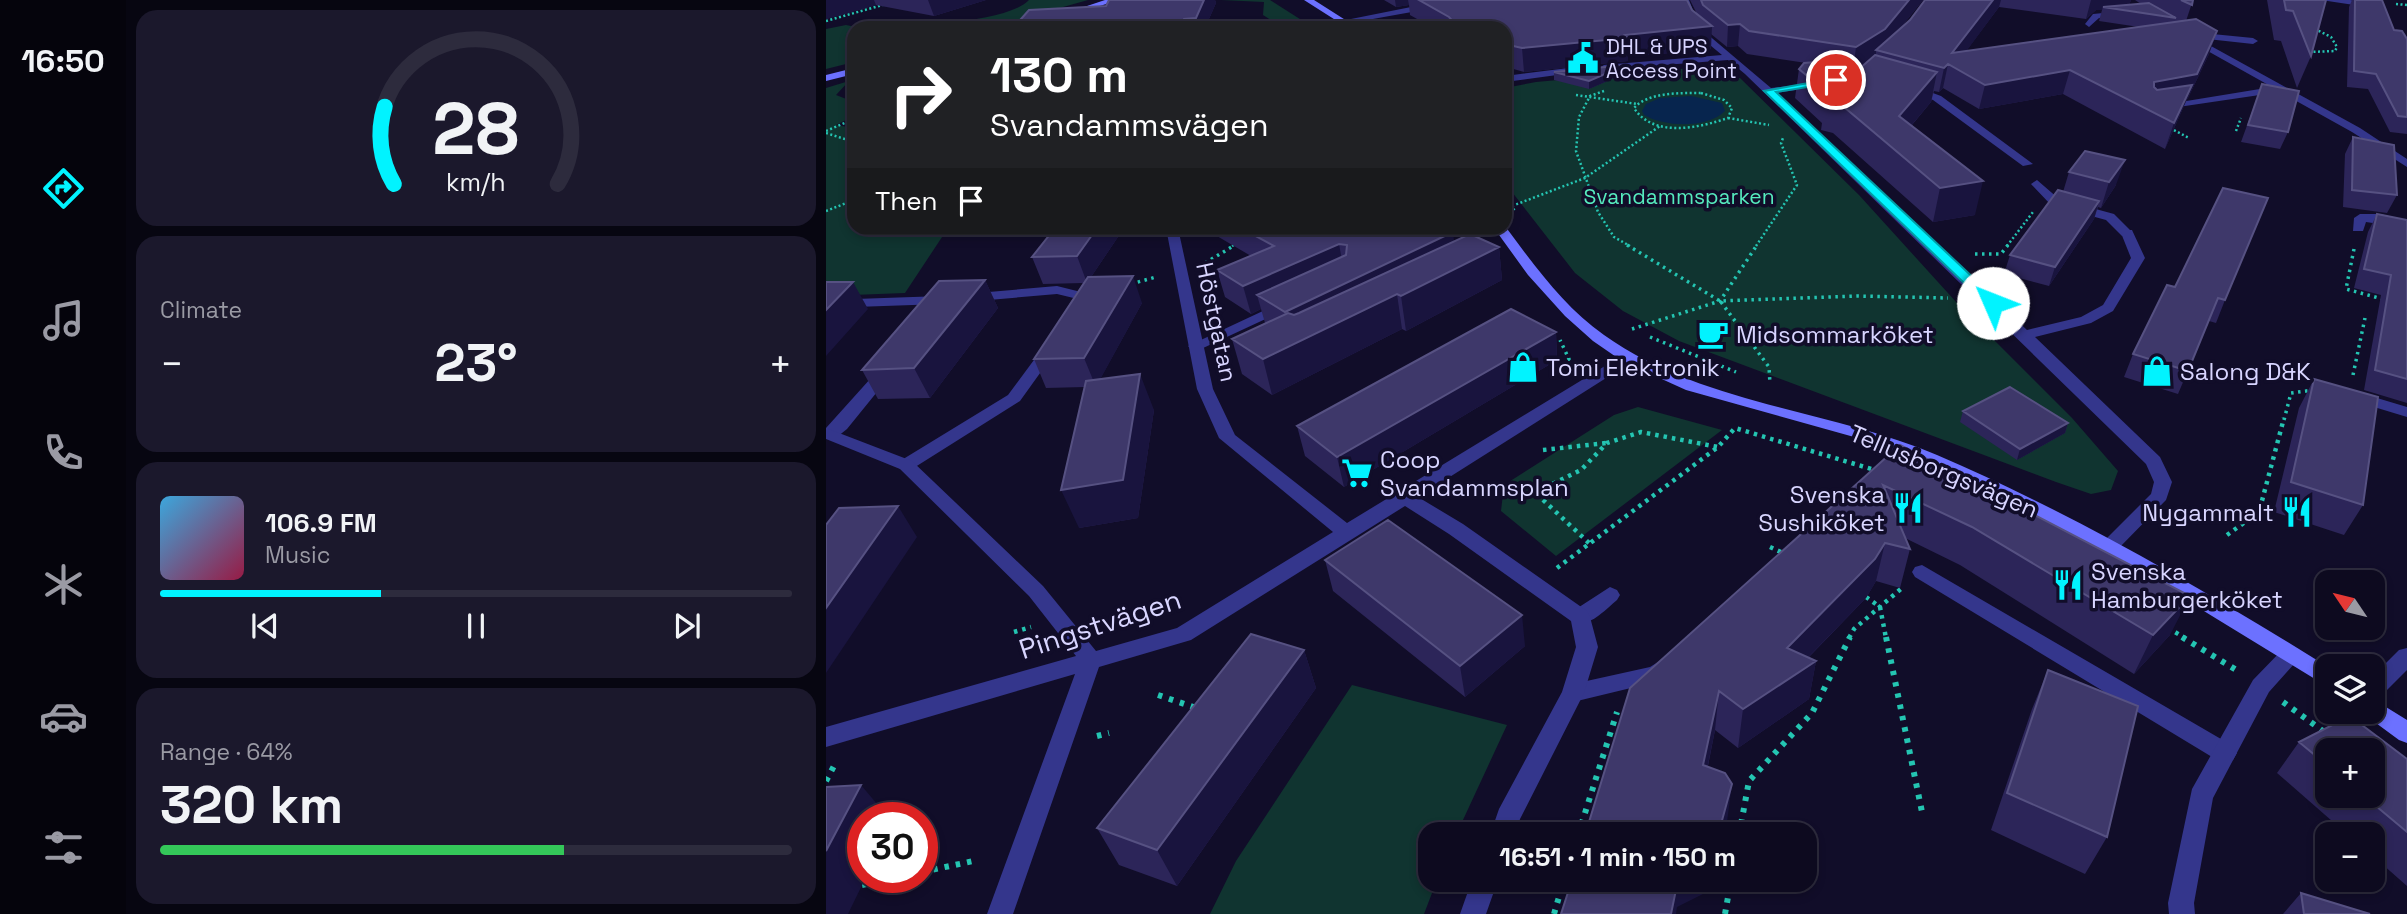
<!DOCTYPE html>
<meta charset="utf-8">
<style>
:root{--surface:#0d0a1f;--page:#1b182c;--text:#f1f3f6;--muted:#9a9aa4;--line:#2d2b3d;--accent:#01f3ff}
body{margin:0;font-family:"Space Grotesk",sans-serif;background:var(--page);color:var(--text);height:100vh;display:flex;flex-direction:column;font-size:26px;white-space:nowrap}
*{box-sizing:border-box;margin:0}
p{font-size:23px;color:var(--muted)}
.icon{flex:none;width:38px;height:38px;fill:none;stroke:currentColor;stroke-width:2;stroke-linecap:round;stroke-linejoin:round}
.map{position:relative;flex:1;overflow:hidden}
.panel{display:flex;flex-direction:column;gap:10px;padding:10px;background:#070611;width:700px}
.panel>*{flex:none}
.top-card{position:absolute;left:21px;top:21px;width:665px;height:214px;border-radius:21px;box-shadow:0 4px 10px #0003,0 0 0 2px var(--line);background:#202124;color:#fff;overflow:hidden}
.needle{width:46px;rotate:305deg}
.buttons{position:absolute;left:1489px;top:570px;display:grid;gap:14px}
.buttons a{display:grid;place-items:center;width:70px;height:70px;border-radius:14px;background:var(--surface);box-shadow:0 4px 10px #0003,0 0 0 2px var(--line);font-size:35px}
.speed{position:absolute;left:21px;top:802px;display:flex;gap:14px;font-size:35px;font-weight:700;text-align:center}
.speed>*{display:grid;place-content:center;width:91px;height:91px;border-radius:50%;background:var(--surface);box-shadow:0 4px 10px #0003,0 0 0 2px var(--line);line-height:1}
.speed .limit{border:10px solid #d22;background:#fff;color:#111}
.pin{position:absolute;display:grid;place-items:center;width:60px;height:60px;color:#fff;margin:-30px;border:4px solid #fff;border-radius:50%;box-shadow:0 2px 7px #0007}
.me{position:absolute;width:77px;margin:-38px;rotate:314deg;stroke-linejoin:round;filter:drop-shadow(0 0 5px #0008)}
.turn{display:flex;align-items:center;gap:24px;height:147px;padding:0 28px;font-size:32px}
.turn .icon{width:91px;height:91px;stroke-width:2.5}
.turn b{display:block;font-size:49px;line-height:60px}
.then{display:flex;align-items:center;height:66px;padding:0 28px;background:#0003;gap:14px;font-size:26px}
.big{font-size:52px;font-weight:700;line-height:1.1}
.panel .card{flex:1;display:flex;flex-direction:column;justify-content:center;gap:10px;min-width:0;padding:0 24px;border-radius:21px;background:var(--page)}
.panel .dial{align-items:center;gap:0}
.dial svg{height:182px;overflow:visible;fill:none;stroke:var(--line);stroke-width:7;stroke-linecap:round;text-anchor:middle}
.dial text{fill:var(--text);stroke:none}
.song{display:flex;align-items:center;gap:21px}
.cover{width:84px;height:84px;border-radius:10px;background:linear-gradient(135deg,hsl(200 70% 55%),hsl(340 70% 35%))}
.played{height:7px;border-radius:4px;background:linear-gradient(90deg,var(--accent) 35%,var(--line) 35%)}
.keys{display:flex;justify-content:space-around;direction:ltr}
.heat{display:flex;justify-content:space-between;align-items:center;font-size:38px;direction:ltr}
.charge{height:10px;border-radius:5px;background:linear-gradient(90deg,#34c759 64%,var(--line) 0)}
.trip{position:absolute;left:592px;top:822px;width:399px;height:70px;border-radius:21px;background:var(--surface);box-shadow:0 4px 10px #0003,0 0 0 2px var(--line);font-weight:700;line-height:70px;text-align:center}
main{display:flex;flex:1;min-height:0}
.tabs{display:flex;flex-direction:column;width:126px;justify-content:space-around;align-items:center;background:#05040c;color:var(--muted)}
.tabs .icon{width:49px;height:49px}
.tabs .current{color:var(--accent)}
.tabs b{font-size:32px;color:var(--text)}
.map>svg:first-child{display:block}
.green{fill:#103430}
.water{fill:#07254e}
.lines{fill:none;stroke-linecap:round;stroke-linejoin:round}
.path-far3{stroke:#24c5b2;stroke-width:2.5;stroke-dasharray:2 2.5;stroke-linecap:butt}
.path-far2{stroke:#24c5b2;stroke-width:3.5;stroke-dasharray:2.5 4.5;stroke-linecap:butt}
.path-far1{stroke:#24c5b2;stroke-width:4.5;stroke-dasharray:3.5 5;stroke-linecap:butt}
.path{stroke:#24c5b2;stroke-width:6;stroke-dasharray:4.5 7;stroke-linecap:butt}
.lane{fill:#34368c;fill-rule:evenodd}
.street{fill:#34368c;fill-rule:evenodd}
.secondary{fill:#6c71ff;fill-rule:evenodd}
.wall{fill:#2c2559;fill-rule:evenodd}
.shaded-wall{fill:#19143e}
.building{fill:#3e386a;stroke:#565182;stroke-width:2}
.route{fill:#01f3ff;stroke:#019ea6;stroke-width:2}
.labels{text-anchor:middle;dominant-baseline:central;stroke-width:7;stroke-linejoin:round;paint-order:stroke}
.far-poi-label{font-size:21px;fill:#d8d5ff;stroke:#110d29;text-anchor:start}
.far-park-label{font-size:21px;fill:#56ebbe;stroke:#110d29}
.street-label{font-size:24px;fill:#d8d5ff;stroke:#110d29}
.poi-label{font-size:24px;fill:#d8d5ff;stroke:#110d29;text-anchor:start}
.near-street-label{font-size:28px;fill:#d8d5ff;stroke:#110d29}
</style>
<main>
<nav class="tabs">
<b>16:50</b>
<svg class="icon current" aria-label="directions" viewBox="0 0 24 24"><path d="M12 3l9 9-9 9-9-9zM9 14v-3h6M13 9l2 2-2 2"/></svg>
<svg class="icon" aria-label="music" viewBox="0 0 24 24"><path d="M9 18V5l10-2v13"/><circle cx="6" cy="18" r="3"/><circle cx="16" cy="16" r="3"/></svg>
<svg class="icon" aria-label="phone" viewBox="0 0 24 24"><path d="M5 4h4l2 5-3 2q2 4 5 5l2-3 5 2v4C11 20 4 13 5 4z"/></svg>
<svg class="icon" aria-label="climate" viewBox="0 0 24 24"><path d="M12 3v18M4 7l16 10M4 17L20 7"/></svg>
<svg class="icon" aria-label="car" viewBox="0 0 24 24"><path d="M5 17H2v-5l4-1 3-4h7l3 4 3 1v5h-3M9 17h6M6 11h13"/><circle cx="7" cy="17" r="2"/><circle cx="17" cy="17" r="2"/></svg>
<svg class="icon" aria-label="filters" viewBox="0 0 24 24"><path d="M4 7h16M4 17h16"/><circle cx="9" cy="7" r="2"/><circle cx="15" cy="17" r="2"/></svg>
</nav>
<section class="panel">
<div class="card dial"><svg viewBox="0 0 100 80">
<path d="M14 69A42 42 0 1 1 86 69"/>
<path d="M14 69A42 42 0 0 1 10 35" stroke="#01f3ff"/>
<text x="50" y="56" font-size="32" font-weight="700">28</text>
<text x="50" y="72" font-size="11">km/h</text>
</svg></div>
<div class="card"><p>Climate</p>
<div class="heat"><a>−</a><b class="big">23°</b><a>+</a></div>
</div>
<div class="card">
<div class="song"><i class="cover"></i><div><b>106.9 FM</b><p>Music</p></div></div>
<div class="played"></div>
<div class="keys"><svg class="icon" aria-label="previous" viewBox="0 0 24 24"><path d="M18 5L8 12l10 7zM5 5v14"/></svg><svg class="icon" aria-label="pause" viewBox="0 0 24 24"><path d="M8 5v14M16 5v14"/></svg><svg class="icon" aria-label="next" viewBox="0 0 24 24"><path d="M6 5l10 7-10 7zM19 5v14"/></svg></div>
</div>
<div class="card"><p>Range · 64%</p><b class="big">320 km</b><div class="charge"></div></div>
</section>
<div class="map">
<svg width="1581" height="914" viewBox="0 0 1581 914">
<rect width="100%" height="100%" fill="#110d29"/>
<path class="green" d="M203,0H262L162,28H51C84,26 182,23 203,0Z
M395,0H444L488,28H446L453,25L437,15L438,2Z
M20,25L35,28H28V62L0,69V29Z
M865,68L914,78L1033,195L1131,303L1246,418L1292,471L1285,490L1265,494L1230,482L853,341L797,311L749,273L679,183V88L710,82Z
M23,81L10,95L28,102V116L10,125L28,128V228H122L79,293L0,296V88Z
M812,407L896,430L730,556L675,511L678,485L788,415Z
M526,685L681,725L630,835H604V880H611L598,914H384L410,861Z"/>
<path class="water" d="M865,96L896,103L899,111C881,129 839,127 818,115L816,111L820,104L834,98Z"/>
<g class="lines">
<path class="path-far3" d="M1570,4L1581,5
M0,21L60,4
M174,28L194,23
M1483,52L1509,51L1511,47L1505,37L1489,29
M778,91L764,96L753,117L750,151L772,212L788,237L804,246
M875,93L898,100L906,108L902,118C873,128 827,138 808,108C822,92 855,93 875,93Z
M750,95L811,104
M902,118L943,125
M1344,128L1363,138
M0,131L28,119
M1410,131L1415,118
M0,133L28,142
M679,198L689,211
M686,206L759,178L834,126
M0,211L28,200
M406,246L410,244
M930,246L971,185L955,143L957,138
M1181,246L1207,212"/>
<path class="path-far2" d="M801,245L894,301L1031,296L1122,298
M1528,249L1520,289L1560,300
M1149,254H1175L1182,245
M379,263L409,245
M305,284L330,277
M895,302L943,367L944,384
M806,329L894,301L931,245
M824,337L910,372
M731,369L743,359L734,340
M1527,375L1539,318
M1458,420L1465,393L1488,390"/>
<path class="path-far1" d="M717,450L780,443
M1401,535L1433,512L1458,418
M763,543L715,498L722,486L755,470L781,443L815,432L892,447
M944,547L959,554
M731,568L892,447L909,428L1052,471
M1040,597L1054,607L1060,638
M1342,628L1359,638
M188,632L205,627
M1023,638L1028,629L1076,588"/>
<path class="path" d="M1060,637L1096,812
M1356,637L1412,671
M332,695L370,708
M1457,702L1501,734
M271,736L283,733
M0,781L9,764
M752,835L791,712
M913,835L923,781L986,713L1024,637
M96,872L152,860
M36,885L75,877
M728,914L738,880
M899,914L905,880"/>
<path class="lane" d="M1297,11L1300,16L1273,18L1263,27L1259,24L1267,14Z
M1366,32L1427,38L1432,41L1427,44L1363,37V33Z
M1211,180L1233,199L1288,214L1307,233L1306,236H1296L1280,220L1225,205L1205,184Z
M1534,214H1554L1581,220V228L1540,222L1537,231H1527L1528,218Z
M231,286L259,293L273,289L280,293L260,301L231,294L116,304L0,308V300L116,296Z
M456,302L461,303L463,306L461,309L375,349H365L362,346Z
M224,343L232,348L194,401L86,469H74L71,465L74,461L182,395L219,345Z
M60,366L68,371L21,429L11,437H0V428L54,368Z
M1531,392L1581,407V417L1525,400L1523,397L1525,394Z
M1096,565L1407,746L1411,753L1407,760L1399,763L1391,760L1089,577L1086,572L1089,567Z
M784,587L791,590L794,595L791,600C779,610 763,628 747,623L744,617L747,611Z
M837,659L845,662L848,668L838,680L747,702L739,699L736,693L739,687L747,684L824,667Z"/>
<path class="street" d="M855,0H863L874,28L945,88L995,82V86L950,93L1201,330L1255,317L1277,305L1305,258L1295,233L1296,230H1306L1319,258L1287,311L1265,323L1209,337L1334,457L1346,482L1340,500L1292,549H1278L1275,544L1325,494L1328,482L1320,464L919,74L902,60L775,70L773,68L778,65L896,55L867,31Z
M1495,0H1524L1552,5L1548,8Z
M605,3L608,8L519,24L515,21Z
M1365,35L1534,128L1581,159V167L1526,132L1454,92L1332,110V106L1336,105L1446,87L1362,40L1360,38Z
M750,67L755,70L753,72L679,82V76Z
M1085,85L1115,96L1207,164L1197,166L1107,100L1081,90V86Z
M340,228H352L387,389L409,435L521,523L797,355H807L810,358L807,361L592,497L637,524L761,611L764,617L772,647L758,693L694,819L689,835H664L673,809L736,692L750,647L745,621L623,534L579,506L365,640L273,667L187,914H161L249,674L0,747V727L250,656L203,596L74,469L0,439V428L86,461L217,586L270,651L351,628L507,532L393,438L371,389Z
M1465,647L1473,649L1476,655L1443,692L1387,798L1368,903L1369,914H1343L1342,903L1366,789L1427,680L1457,649Z
M1581,648V670L1555,696L1547,699V676L1573,650Z
M646,880H672L660,914H634Z"/>
<path class="secondary" d="M279,0H292L247,15L243,12Z
M478,0H488L532,28H522Z
M28,68V74L0,81V75Z
M679,226C708,265 738,307 778,335C876,405 1003,409 1111,455C1248,514 1375,588 1502,667V687L1319,575L1183,502L1046,442L860,390L796,361L767,341L739,316L702,275L668,228Z
M1547,699L1581,720V743L1573,740L1539,715L1538,712H1547Z"/>
</g>
<path class="wall" d="M0,0H160L108,16L50,5L0,19Z
M283,0H389L390,3L379,28H187L280,6Z
M558,0H861L866,10L871,14L864,0H1097L1072,31L1084,20L1099,0H1305L1303,5L1315,4L1309,0H1367L1360,21L1391,31L1383,54L1362,98L1361,99L1339,149L1237,94L1153,109L1117,88L1113,92L1108,91L1105,102L1086,125L1149,215L1107,222L1007,133L995,130L996,123L969,98L973,69L980,63L921,54L912,46L901,47L885,34V49L802,57V61L698,72L684,68H679V28H607L584,15L583,5L570,7ZM1173,7L1260,19L1270,10H1276L1273,21L1313,27L1140,51ZM1047,57L1024,77L1013,68L1027,71Z
M1441,0H1500L1485,56L1471,88L1455,41L1448,40Z
M1526,0H1556L1568,30L1581,39V134L1564,132L1542,89L1521,87L1523,7Z
M800,65V73L763,89L728,80V72Z
M1436,84L1462,132L1454,149L1415,142Z
M1527,137L1571,195L1561,213L1517,207L1519,154Z
M1243,172L1290,185L1275,208L1272,207L1268,219L1223,286L1178,274L1184,255L1237,192Z
M1551,214L1581,220V403L1538,390L1555,295L1528,288L1542,232Z
M298,228L265,277L316,303L274,379L328,410L312,518L253,528L259,387L220,388L208,359L257,283L217,284L206,257Z
M379,228H621L619,229L628,241L673,247L676,280L580,331L576,329L446,395L416,374L406,339L439,323L435,309L425,314L399,297L391,270L425,256L379,229Z
M159,280L172,308L104,398L52,399L36,370Z
M1341,285L1399,300L1390,323L1383,321L1352,394L1298,377L1307,354Z
M730,332L731,360L518,487L479,456L471,426Z
M1488,379L1537,505L1518,535L1448,512L1473,408Z
M1137,411L1242,423L1239,433L1191,460L1134,422Z
M1074,445L1344,635L1308,674L1134,565L1079,538L1084,549L1074,588L1050,581L1040,598L983,657L990,661L983,699L912,748L889,730L882,766L901,822L898,835H759Z
M499,560L699,646L639,697L507,591Z
M478,650L490,688L351,886L293,865L271,828Z
M1222,670L1281,837L1259,874L1165,830L1206,709Z
M1473,742L1581,759V886L1547,856V835H1522L1451,773ZM1502,751L1547,796H1502Z
M1475,893L1544,914H1457Z"/>
<path class="shaded-wall" d="M0,0H48L50,5L0,19Z
M102,0H160L108,16Z
M378,0H389L390,3L379,28H372L370,18Z
M569,0H582L583,5L570,7Z
M1083,0H1097L1055,52L1050,50V55L1027,71L1030,47Z
M1167,0H1175L1173,7L1128,68L1126,53Z
M1265,0H1305L1302,8L1277,7L1276,10H1270L1260,19Z
M358,19L360,28H353Z
M914,24L912,46L901,47L902,25Z
M886,26L885,49L802,57V61L698,72L696,48L799,35Z
M1391,31L1383,54L1362,98L1361,99L1339,149L1348,123L1320,106L1328,82Z
M679,45H683L684,68H679Z
M1122,64L1117,88L1113,92L1118,68Z
M800,65V73L763,89V81Z
M1244,70L1237,94L1153,109L1159,85Z
M1111,72L1105,102L1067,147L1073,116Z
M1299,160L1290,185L1275,208L1283,182Z
M1157,181L1149,215L1107,222L1114,188Z
M1273,201L1268,219L1223,286L1229,267Z
M271,228H298L261,283L251,256Z
M627,232L630,259L466,340L459,312Z
M513,244L518,271L431,295L435,309L425,314L417,286Z
M673,247L676,280L580,331L575,296Z
M307,276L316,303L270,387L258,358Z
M159,280L172,308L104,398L88,368Z
M27,282L42,309L0,356V310Z
M571,294L576,329L446,395L437,359Z
M730,332L731,360L518,487L511,457Z
M314,374L328,410L312,518L253,528L235,490Z
M1242,423L1239,433L1191,460L1194,449Z
M72,506L91,537L0,673V608Z
M1059,543L1050,581L1040,598L960,680L990,661L983,699L912,748L917,709L961,648Z
M1364,596L1344,635L1308,674L1327,635Z
M696,615L699,646L639,697L634,666Z
M478,650L490,688L351,886L331,850Z
M893,691L889,730L874,803L877,765Z
M906,784L901,822L898,835H892Z
M35,785L62,817H37V877H40L22,914H0V851Z
M852,880H886L883,891L851,907L850,914H845Z"/>
<path class="building" d="M283,0H378L370,18L358,19L353,28H187L203,10L280,6Z
M593,0H861L866,10L886,26L799,35L802,38L696,48L683,45H679V28H633L623,17Z
M875,0H1083L1059,29L1030,47L923,31L914,24L902,25L877,5Z
M1099,0H1167L1126,53L1370,19L1391,31L1371,74L1328,82V87L1331,90L1366,85L1348,123L1244,70L1159,85L1122,64L1118,68L1050,50L1084,20Z
M1355,0H1367L1366,5Z
M1458,0H1500L1485,56L1467,11L1460,10Z
M1529,0H1556L1568,30L1576,31L1581,39V117L1572,116L1550,74L1528,71Z
M1323,3L1350,18L1277,7Z
M1049,55L1111,72L1073,116L1157,181L1114,188L1012,102L999,99L1004,95L973,69L978,63L1003,61L1024,77Z
M800,65L763,81L728,72Z
M1436,84L1473,91L1462,132L1422,125Z
M1527,137L1568,145L1571,195L1526,190Z
M1259,151L1299,160L1283,182L1243,172Z
M1397,188L1442,198L1399,300L1392,298L1362,371L1307,354L1341,285L1349,287Z
M1232,190L1273,201L1229,267L1184,255Z
M1551,214L1581,220V379L1549,370L1565,275L1538,269Z
M229,228H271L251,256L206,257Z
M415,228H616L627,232L459,312L431,295L520,255L521,245L513,244L417,286L391,270L448,246Z
M644,234L673,247L575,296L571,294L437,359L406,339L462,313L468,315L473,313Z
M307,276L258,358L208,359L262,277Z
M159,280L88,368L36,370L113,281Z
M0,282H27L0,310Z
M685,309L730,332L511,457L471,426Z
M314,374L297,480L235,490L260,381Z
M1488,379L1552,397L1537,505L1465,482Z
M1184,387L1242,423L1194,449L1137,411Z
M1074,445L1364,596L1327,635L1146,527L1057,485L1084,549L1059,543L1049,559L961,648L990,661L917,709L893,691L877,765L899,773L906,784L892,835H759L804,688Z
M72,506L0,608V525L13,508Z
M562,520L696,615L634,666L499,560Z
M425,634L478,650L331,850L271,828Z
M1222,670L1312,706L1281,837L1181,793Z
M1524,716L1581,759V832L1538,796H1547V751H1502V766L1473,742Z
M35,785L0,851V787Z
M746,880H852L845,914H735Z
M1475,893L1544,914H1478Z"/>
<path class="route" d="M1010,78L1013,79V82L950,92L1171,300V306H1162L938,91Z"/>
<defs>
<symbol id="civic-bare" viewBox="-9 -9 18 18"><path d="M-.6-6.5H3V-4.5H.6V-3L4-1V1h2V6H-6V1h2V-1L-.6-3ZM-1.2 2.5V6h2.4V2.5Z" fill="#01f3ff" stroke="#110d29" stroke-width="2.5" paint-order="stroke"/></symbol>
<symbol id="cafe-bare" viewBox="-9 -9 18 18"><path d="M-5.5-4.5H6V0H3Q3 3.5 0 3.5H-2.5Q-5.5 3.5-5.5 0ZM3-3.2v2h1.7v-2ZM-6 4.5H4V6H-6Z" fill="#01f3ff" stroke="#110d29" stroke-width="2.5" paint-order="stroke"/></symbol>
<symbol id="shop-bare" viewBox="-9 -9 18 18"><path d="M-5-2.5h2.3a2.7 3.5 0 0 1 5.4 0H5L5.5 6h-11ZM-1.5-2.5h3a1.5 2.3 0 0 0-3 0Z" fill="#01f3ff" stroke="#110d29" stroke-width="2.5" paint-order="stroke"/></symbol>
<symbol id="supermarket-bare" viewBox="-9 -9 18 18"><path d="M-6-5.5h2.5l.6 2H6L4.5 2H-2.5L-4.4-4H-6ZM-1.5 3.2a1.3 1.3 0 1 0 .1 0ZM3 3.2a1.3 1.3 0 1 0 .1 0Z" fill="#01f3ff" stroke="#110d29" stroke-width="2.5" paint-order="stroke"/></symbol>
<symbol id="restaurant-bare" viewBox="-9 -9 18 18"><path d="M-5-6h1v4h1v-4h1v4h1v-4h1v5L-1.5 .5V6h-2V.5L-5-1ZM5-6V6H3V1.5H1.5Q1.5-4 5-6Z" fill="#01f3ff" stroke="#110d29" stroke-width="2.5" paint-order="stroke"/></symbol>
</defs>
<g fill-rule="evenodd">
<use href="#civic-bare" x="735" y="36" width="44" height="44"/>
<use href="#cafe-bare" x="865" y="312" width="44" height="44"/>
<use href="#shop-bare" x="675" y="345" width="44" height="44"/>
<use href="#shop-bare" x="1309" y="349" width="44" height="44"/>
<use href="#supermarket-bare" x="509" y="451" width="44" height="44"/>
<use href="#restaurant-bare" x="1060" y="486" width="44" height="44"/>
<use href="#restaurant-bare" x="1449" y="490" width="44" height="44"/>
<use href="#restaurant-bare" x="1220" y="563" width="44" height="44"/>
</g>
<g class="labels">
<g class="far-poi-label">
<text x="780" y="46">DHL &amp; UPS<tspan x="780" dy="24">Access Point</tspan></text>
</g>
<g class="far-park-label">
<text x="853" y="196">Svandammsparken</text>
</g>
<g class="street-label">
<text transform="translate(391 322) rotate(78)">Höstgatan</text>
<text transform="translate(1118 471) rotate(23)">Tellusborgsvägen</text>
</g>
<g class="poi-label">
<text x="910" y="334">Midsommarköket</text>
<text x="720" y="367">Tomi Elektronik</text>
<text x="1354" y="371">Salong D&amp;K</text>
<text x="554" y="459">Coop<tspan x="554" dy="28">Svandammsplan</tspan></text>
<text x="1059" y="494" text-anchor="end">Svenska<tspan x="1059" dy="28">Sushiköket</tspan></text>
<text x="1448" y="512" text-anchor="end">Nygammalt</text>
<text x="1265" y="571">Svenska<tspan x="1265" dy="28">Hamburgerköket</tspan></text>
</g>
<g class="near-street-label">
<text transform="translate(274 624) rotate(-18)">Pingstvägen</text>
</g>
</g>
</svg>
<div class="buttons">
<a><svg class="needle" viewBox="-14 -14 28 28"><path d="M0-13l5 13h-10z" fill="#e53935"/><path d="M0 13l5-13h-10z" fill="#9a9aa4"/></svg></a>
<a><svg class="icon" aria-label="layers" viewBox="0 0 24 24"><path d="M12 4l9 5-9 5-9-5zM3 14l9 5 9-5"/></svg></a>
<a>+</a>
<a>−</a>
</div>
<div class="speed"><div class="limit">30</div></div>
<div class="pin" style="left:1010px;top:80px;background:#d93025"><svg class="icon" aria-label="arrive" viewBox="0 0 24 24"><path d="M6 21V4h12l-3 4 3 4H6"/></svg></div>
<svg class="me" style="left:1167px;top:303px" viewBox="-20 -20 40 40"><circle r="19" fill="#fff"/><path d="M0-13L10 11 0 6-10 11z" fill="#01f3ff"/></svg>
<div class="trip">16:51 · 1 min · 150 m</div>
<div class="top-card">
<div class="turn"><svg class="icon" aria-label="right" viewBox="0 0 24 24"><path d="M7 20v-9h11M14 6l5 5-5 5"/></svg><div><b>130 m</b>Svandammsvägen</div></div>
<div class="then">Then<svg class="icon" aria-label="arrive" viewBox="0 0 24 24"><path d="M6 21V4h12l-3 4 3 4H6"/></svg></div>
</div>
</div>
</main>
